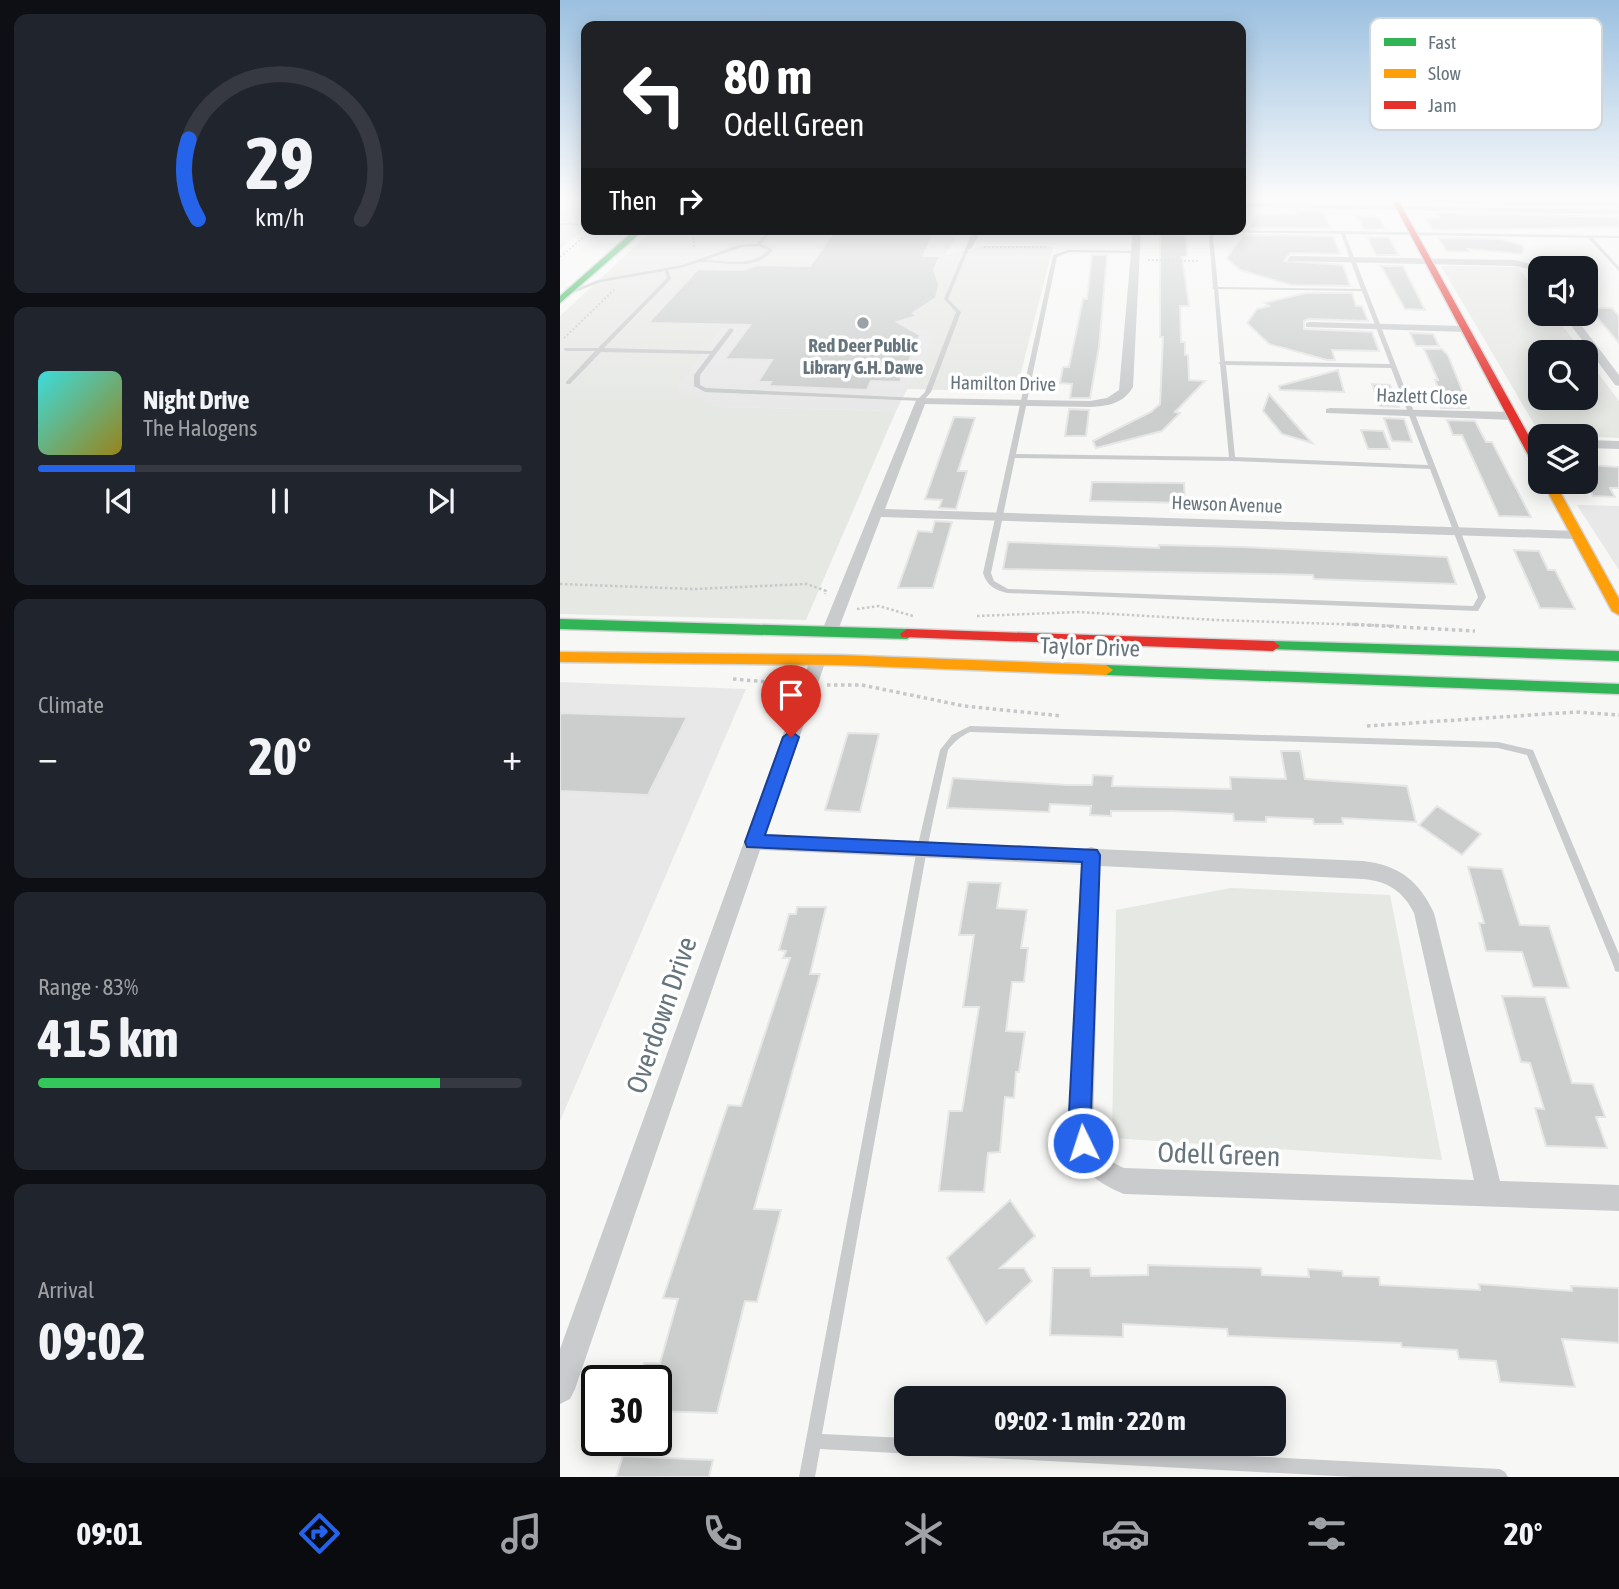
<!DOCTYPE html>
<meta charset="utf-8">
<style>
:root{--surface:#171b24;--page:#20242c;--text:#f1f3f6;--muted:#9ea1a6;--line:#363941;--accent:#2563eb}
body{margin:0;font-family:"Asap Condensed",sans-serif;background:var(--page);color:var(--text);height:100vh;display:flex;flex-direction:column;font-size:26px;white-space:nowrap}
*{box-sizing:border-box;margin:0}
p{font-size:23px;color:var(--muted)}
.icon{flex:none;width:38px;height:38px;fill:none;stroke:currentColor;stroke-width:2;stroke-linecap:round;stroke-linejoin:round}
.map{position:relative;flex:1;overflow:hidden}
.drawer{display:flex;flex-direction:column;gap:14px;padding:14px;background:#0d0f14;width:560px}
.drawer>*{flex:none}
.top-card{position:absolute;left:21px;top:21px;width:665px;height:214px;border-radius:14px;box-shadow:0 4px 18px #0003;background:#202124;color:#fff;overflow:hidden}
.buttons{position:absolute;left:968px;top:256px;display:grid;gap:14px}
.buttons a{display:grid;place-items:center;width:70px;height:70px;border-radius:14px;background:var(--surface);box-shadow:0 4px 18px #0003;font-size:35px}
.speed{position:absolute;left:21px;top:1365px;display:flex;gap:14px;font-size:35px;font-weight:700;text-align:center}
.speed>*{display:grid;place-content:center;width:91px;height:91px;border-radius:50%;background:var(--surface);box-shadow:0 4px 18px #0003;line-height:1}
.speed .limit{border:4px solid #111;border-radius:10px;background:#fff;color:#111}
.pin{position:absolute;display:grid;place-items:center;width:60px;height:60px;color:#fff;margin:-72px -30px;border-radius:50% 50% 50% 0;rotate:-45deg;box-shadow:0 0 7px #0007}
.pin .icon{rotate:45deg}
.me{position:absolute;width:77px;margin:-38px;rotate:356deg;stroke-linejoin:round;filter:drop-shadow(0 0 5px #0008)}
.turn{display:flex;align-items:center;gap:24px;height:147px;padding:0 28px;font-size:32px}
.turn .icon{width:91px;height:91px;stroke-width:2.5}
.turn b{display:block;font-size:49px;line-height:60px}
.then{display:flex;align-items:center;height:66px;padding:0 28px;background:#0003;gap:14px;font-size:26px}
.big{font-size:52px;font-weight:700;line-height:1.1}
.drawer .widget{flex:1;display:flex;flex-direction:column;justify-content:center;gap:10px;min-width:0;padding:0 24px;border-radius:14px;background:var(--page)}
.drawer .dial{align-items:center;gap:0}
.dial svg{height:182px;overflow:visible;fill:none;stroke:var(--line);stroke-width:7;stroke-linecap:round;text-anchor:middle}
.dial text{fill:var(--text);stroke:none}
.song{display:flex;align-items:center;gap:21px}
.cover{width:84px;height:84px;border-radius:10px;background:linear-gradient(135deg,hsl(180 70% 55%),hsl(50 70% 35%))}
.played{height:7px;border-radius:4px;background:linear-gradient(90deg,var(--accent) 20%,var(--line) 20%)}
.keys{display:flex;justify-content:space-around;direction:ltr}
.heat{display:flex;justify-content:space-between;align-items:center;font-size:38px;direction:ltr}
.charge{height:10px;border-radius:5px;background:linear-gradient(90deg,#34c759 83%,var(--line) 0)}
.trip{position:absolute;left:334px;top:1386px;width:392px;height:70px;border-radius:14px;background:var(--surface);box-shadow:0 4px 18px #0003;font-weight:700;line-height:70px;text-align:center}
.menu{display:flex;height:112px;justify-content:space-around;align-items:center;background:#090b0e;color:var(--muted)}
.menu .icon{width:49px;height:49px}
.menu .selected{color:var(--accent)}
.menu b{font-size:32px;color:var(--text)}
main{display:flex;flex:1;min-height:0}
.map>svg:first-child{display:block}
.built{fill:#e7e8e7}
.green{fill:#e6e8e4}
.building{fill:#cccece;stroke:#e6e6e6;stroke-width:2}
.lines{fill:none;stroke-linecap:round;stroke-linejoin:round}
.fast-casing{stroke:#d3d4d4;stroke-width:3}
.slow-casing{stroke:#d3d4d4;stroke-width:3}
.jam-casing{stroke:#d3d4d4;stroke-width:3}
.path-far2{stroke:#c7c8c9;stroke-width:2;stroke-dasharray:2 2;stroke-linecap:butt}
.path-far1{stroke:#c7c8c9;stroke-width:2.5;stroke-dasharray:2.5 2.5;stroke-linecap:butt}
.path{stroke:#c7c8c9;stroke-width:3.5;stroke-dasharray:3.5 3.5;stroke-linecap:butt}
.lane{fill:#c9cbcc;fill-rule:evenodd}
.street{fill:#c9cbcc;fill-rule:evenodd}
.fast{fill:#30b455;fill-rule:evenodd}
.slow{fill:#ff9f0a;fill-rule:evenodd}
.jam{fill:#e5322d;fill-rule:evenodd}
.route{fill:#2563eb;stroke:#184099;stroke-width:2}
.poi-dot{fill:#99a2a7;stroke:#fff;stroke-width:2.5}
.labels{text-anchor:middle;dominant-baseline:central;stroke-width:7;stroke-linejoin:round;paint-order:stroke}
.far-poi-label{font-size:19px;font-weight:bold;fill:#66757d;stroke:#fff}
.far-street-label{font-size:19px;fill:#66757d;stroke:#fff}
.street-label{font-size:23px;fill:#66757d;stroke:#fff}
.near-street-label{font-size:28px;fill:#66757d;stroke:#fff}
.key{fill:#fff;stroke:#d1d6d8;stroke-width:2}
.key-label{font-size:19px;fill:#66757d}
</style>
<main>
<section class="drawer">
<div class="widget dial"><svg viewBox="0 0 100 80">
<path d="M14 69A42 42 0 1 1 86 69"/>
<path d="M14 69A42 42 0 0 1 10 34" stroke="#2563eb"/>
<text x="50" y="56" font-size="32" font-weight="700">29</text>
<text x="50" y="72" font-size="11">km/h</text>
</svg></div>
<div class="widget">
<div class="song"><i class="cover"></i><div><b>Night Drive</b><p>The Halogens</p></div></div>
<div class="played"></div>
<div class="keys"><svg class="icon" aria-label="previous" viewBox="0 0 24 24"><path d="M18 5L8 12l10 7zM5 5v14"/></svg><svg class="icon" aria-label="pause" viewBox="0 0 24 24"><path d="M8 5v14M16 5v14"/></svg><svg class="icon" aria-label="next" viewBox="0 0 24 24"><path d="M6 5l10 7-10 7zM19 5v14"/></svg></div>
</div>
<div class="widget"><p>Climate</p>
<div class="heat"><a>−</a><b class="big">20°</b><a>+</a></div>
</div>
<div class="widget"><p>Range · 83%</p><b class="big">415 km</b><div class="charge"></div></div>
<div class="widget"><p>Arrival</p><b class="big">09:02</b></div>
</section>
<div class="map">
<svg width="1059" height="1477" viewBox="0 0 1059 1477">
<rect width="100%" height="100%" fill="#f7f7f6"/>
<path class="built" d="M0,198H26V228L0,249Z
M232,229H400L386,255L213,252Z
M163,328L377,332L336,411L161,407L115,390Z
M1017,505L1059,506V570Z
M0,682L186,689L0,1121Z"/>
<path class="green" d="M94,229H232L214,252L386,255L423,246L493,247L456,392L347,389L376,332L163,328L116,389L161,407L336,411L246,620L0,614V316Z
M881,266L958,267L980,297V313H993L1022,352H980V397H1026V357L1059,401V438L980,434Z
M671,888L830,895L882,1160L552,1138L556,910Z"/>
<path class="building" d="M865,198L1059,200V207L869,204Z
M736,211H763L770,228H689L698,214L737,215Z
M876,213L1059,217V227L873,230L865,218H879Z
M797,216L819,217L825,229H803Z
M276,229H376L363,256H380L374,270L379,284L376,298L353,313L357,316L337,322L360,335L340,382L311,381L307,390L209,386L211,382H198L212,360L165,359L190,325L88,323L138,269L183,270L197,265L250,266Z
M600,234L626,235L627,256L622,257L629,306H620L621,342H625V355H628L629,380L645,381L615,412L620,413L602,431L536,448L533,441L591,412L600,404L603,337H600Z
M683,235L773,236L780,254L730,253L724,261L783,265L790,286L731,285L680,270L667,258Z
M807,237H829L838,255H816Z
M878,238L941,239L964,246L962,254L908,249L910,252L887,251Z
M532,255H547L539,347L530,398H510L512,384L500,383L503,367H509L523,299H527Z
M821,266H843L865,310L845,309Z
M746,293H792L796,306H802L808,321L749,319L744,321V329L812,332L819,351L772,350L775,360H767L709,344L687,323L697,309L709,306L705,303Z
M1029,308H1052L1059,316V343Z
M850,333L873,334L879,346H856Z
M864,349H882L888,355L909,408H881L874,392H880L875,380H878Z
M778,370L784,392L720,390L719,386Z
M812,384L830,385L839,407L820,406Z
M709,394L752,443L722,434L703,411Z
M509,409L529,410L526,436H505Z
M394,417L415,418L398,471H407L396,509L379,508L382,500L365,499Z
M824,418L844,419L852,442L832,441Z
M887,420L915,421L926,442H932L971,517L939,516L902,435H893Z
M801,430L823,431L830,449H808Z
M1026,465L1059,467V488H1050L1055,497L1033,496L1026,483Z
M532,482L624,483L625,503L530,501Z
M375,521L392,522L373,588H338L358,531L372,532Z
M448,542L599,548V545L684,547L887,557L896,584L754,579L753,575L705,574L443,569Z
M954,550L979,551L988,570H995L1015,609L980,608Z
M0,713L127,717L88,795L0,791Z
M288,733L319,734L300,812L265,810Z
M721,751H740L745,779L847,786L856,822L782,818L783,824H754L753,819L706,817V822L674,821L673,814L613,811H551V816L530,815L531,806L490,804L489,812L387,808L393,778L507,785H532L533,775L553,776L552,786L671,789L670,777L726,779Z
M877,806L921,834L902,855L859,825Z
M908,867L942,869L960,925L989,926L1009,988L973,987L962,952L926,951L919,923H924Z
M408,882L441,883L437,908L467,910L461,948H468L464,982H452L446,1031L465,1032L459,1072H456L454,1098L445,1097L440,1152L428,1153L424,1192L379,1191L389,1111H402L419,1007H403L414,935H399Z
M237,907H266L250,974H260L194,1209L221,1210L197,1302L185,1301L157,1413L96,1411V1381H78L84,1363H100L118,1299L103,1298L168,1105L181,1106L230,958H223L226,951L219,950L229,914H236Z
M942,996L985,997L1012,1083L1033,1084L1045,1117H1036L1047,1148L986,1146L975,1108L984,1109L970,1063L961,1062Z
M450,1200L475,1236L440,1268H464L472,1281L426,1324L387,1258Z
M588,1265L701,1268L702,1275L749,1277L748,1269L782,1271L783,1276L819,1277L820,1285L920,1290L919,1284L1012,1291L1011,1286L1059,1288V1343L1002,1339L1015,1387L940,1382L936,1361L899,1359L897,1350L842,1347L841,1343L668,1336L667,1329L563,1324V1337L490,1335L493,1268H530L531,1276L588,1275Z
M63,1456L153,1460L149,1477H56Z"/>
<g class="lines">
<defs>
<path id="fast" d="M76,229H85L0,303V296Z
M0,619L347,629L354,634L347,639L0,629Z
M713,641L1059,651V661L708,649L706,646Z
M546,665L1059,684V694L546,675L539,670Z"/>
<path id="slow" d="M982,481H994L1059,599V615L1052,611Z
M0,652L279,655L546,665L553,670L546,675L279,665L0,662Z"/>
<path id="jam" d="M831,198H837L980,456V469L974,466Z
M347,629L713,641L720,646L713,651L342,637L340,634Z"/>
</defs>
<use href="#fast" class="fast-casing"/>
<use href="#slow" class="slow-casing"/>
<use href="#jam" class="jam-casing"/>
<path class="path-far2" d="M133,229L134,249
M424,247H487
M0,257L25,236
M588,260L640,261
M4,338L54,290"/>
<path class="path-far1" d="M0,584L135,589L247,584L266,591L265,594
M297,609L319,606L353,616
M417,616L518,612L656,620L837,626"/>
<path class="path" d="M787,624L915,631
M173,679L232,684
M267,685H302L404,706L502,716
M807,726L1016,712L1059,715"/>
<path class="lane" d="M0,199H26V201H0Z
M21,215L26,216V218L20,217Z
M0,223L26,224V226L0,225Z
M209,229H213L201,244L213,250C194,273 166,261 140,262C135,263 130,265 125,267C119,268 114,269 108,270L111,279L44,348L152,351L169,329L171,328L174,330L140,375V385L146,388L359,398L365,392L396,312L384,299L406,247L410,246L388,299L401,312L371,392L363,401L145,392L134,386V375L150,354L41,352L10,384H6V382L35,351H6L4,350V348H38L107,278L105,271L41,282L13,293H11V291L38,280L122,265L179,245L197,244ZM199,246L208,250C193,267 165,261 145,260L182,247Z
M654,230L782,231L1059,236V238H1033L1059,267V271L1028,238L785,234L926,597L918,611L447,593C435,590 427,586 423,573L493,255L509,250L576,251L578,252L576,253L509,252L497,257L456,454L669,457L660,364L658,363L660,362L654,289L652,288L653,287L649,237ZM656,232L781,234L801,289L658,287L653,237ZM658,289L802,291L830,364L665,361ZM666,365L831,368L868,465L675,457ZM455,458L672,461L870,469L918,597L913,606L448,589L434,581L431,573Z
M410,726L938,742L973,750L1059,954V972L1055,971L1054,967L967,755L938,748L410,732C401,736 394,742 388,750L367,849L262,1434L346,1438V1444H452L940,1469L945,1472L948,1477H794L260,1449L255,1477H239L357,849L380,750L392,735Z"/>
<path class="street" d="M681,203L1059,210V214L681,207Z
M414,229H422L411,249H405Z
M573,229H581L573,387C563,404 548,406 530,407L365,404L325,509L1017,531L1024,535L1017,539L321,517L277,633L275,637H263L261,633L357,398L530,401L547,398L559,390Z
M730,256L955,260C969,264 980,263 980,280L969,269L955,266L727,261Z
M1002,313H1012L1059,375V386L1055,385Z
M750,322L905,326L910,329L905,332L746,327V323Z
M770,408L953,412L959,416L953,420L766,413V409Z
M1026,440L1059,441V449L1026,448Z
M258,654L266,660L206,834L525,849L531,847L538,849L803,861C839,865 859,881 874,913L940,1181L1059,1185V1211L564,1194C532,1181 515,1165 509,1130L521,865L200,850L15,1389L10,1399L0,1404V1349L250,660ZM540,866L803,879C827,881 843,891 854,913L914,1180L564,1168C546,1160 537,1149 533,1130Z"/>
<use href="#fast" class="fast"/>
<use href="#slow" class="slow"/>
<use href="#jam" class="jam"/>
</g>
<linearGradient id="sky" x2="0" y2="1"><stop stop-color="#9bc0e0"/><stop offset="0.49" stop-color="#fbfbfb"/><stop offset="1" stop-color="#fbfbfb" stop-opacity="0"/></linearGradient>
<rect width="1059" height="405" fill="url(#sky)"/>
<path class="route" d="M231,731L239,737L205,835L537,850L540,855L531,1113L534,1143L531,1151L523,1154L515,1151L509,1113L522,862L187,847L185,842L223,737Z"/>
<circle class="poi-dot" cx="303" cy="323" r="7"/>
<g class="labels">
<g class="far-poi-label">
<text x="303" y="345">Red Deer Public<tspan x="303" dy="22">Library G.H. Dawe</tspan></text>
</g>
<g class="far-street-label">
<text transform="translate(443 383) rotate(1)">Hamilton Drive</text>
<text transform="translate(862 396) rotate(2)">Hazlett Close</text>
<text transform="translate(667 504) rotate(2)">Hewson Avenue</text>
</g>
<g class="street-label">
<text transform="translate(530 647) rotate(2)">Taylor Drive</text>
</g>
<g class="near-street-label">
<text transform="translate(101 1015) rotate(-71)">Overdown Drive</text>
<text transform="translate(659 1154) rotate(2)">Odell Green</text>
</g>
</g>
<rect x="810" y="18" width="232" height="112" rx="10" class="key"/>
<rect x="824" y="38" width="32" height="8" fill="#30b455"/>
<rect x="824" y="69" width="32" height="9" fill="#ff9f0a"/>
<rect x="824" y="101" width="32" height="8" fill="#e5322d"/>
<g class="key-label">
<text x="868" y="49">Fast</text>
<text x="868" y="80">Slow</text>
<text x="868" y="112">Jam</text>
</g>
</svg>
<div class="buttons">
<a><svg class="icon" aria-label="sound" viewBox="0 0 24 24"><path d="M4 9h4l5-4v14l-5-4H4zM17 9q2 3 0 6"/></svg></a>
<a><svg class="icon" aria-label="search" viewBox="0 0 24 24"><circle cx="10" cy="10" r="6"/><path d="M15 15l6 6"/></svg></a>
<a><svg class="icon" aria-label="layers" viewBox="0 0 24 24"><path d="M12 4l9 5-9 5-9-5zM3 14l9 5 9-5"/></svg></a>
</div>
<div class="speed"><div class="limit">30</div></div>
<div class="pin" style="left:231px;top:737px;background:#d93025"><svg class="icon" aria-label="arrive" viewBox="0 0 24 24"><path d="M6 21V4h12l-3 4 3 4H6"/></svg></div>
<svg class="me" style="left:523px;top:1143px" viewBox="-20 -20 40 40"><circle r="17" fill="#2563eb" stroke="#fff" stroke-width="3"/><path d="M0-11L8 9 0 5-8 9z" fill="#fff"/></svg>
<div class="trip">09:02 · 1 min · 220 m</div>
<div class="top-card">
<div class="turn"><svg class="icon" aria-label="left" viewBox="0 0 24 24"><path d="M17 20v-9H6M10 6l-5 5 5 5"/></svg><div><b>80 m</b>Odell Green</div></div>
<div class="then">Then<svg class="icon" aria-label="right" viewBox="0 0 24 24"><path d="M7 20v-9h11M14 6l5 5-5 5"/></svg></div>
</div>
</div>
</main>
<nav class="menu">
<b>09:01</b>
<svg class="icon selected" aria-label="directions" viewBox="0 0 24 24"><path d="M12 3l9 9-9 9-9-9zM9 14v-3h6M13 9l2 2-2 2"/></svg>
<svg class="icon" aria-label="music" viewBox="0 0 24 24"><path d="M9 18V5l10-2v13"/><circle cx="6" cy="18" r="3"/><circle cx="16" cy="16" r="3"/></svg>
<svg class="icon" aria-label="phone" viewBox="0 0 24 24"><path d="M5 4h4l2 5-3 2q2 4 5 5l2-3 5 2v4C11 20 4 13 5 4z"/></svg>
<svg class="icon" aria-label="climate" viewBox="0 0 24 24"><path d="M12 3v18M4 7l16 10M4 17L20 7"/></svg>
<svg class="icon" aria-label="car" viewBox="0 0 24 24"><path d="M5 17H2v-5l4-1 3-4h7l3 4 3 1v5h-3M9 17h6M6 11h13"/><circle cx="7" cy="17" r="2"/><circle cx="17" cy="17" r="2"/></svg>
<svg class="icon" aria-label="filters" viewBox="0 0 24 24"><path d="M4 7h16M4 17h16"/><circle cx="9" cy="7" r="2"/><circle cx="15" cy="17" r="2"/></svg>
<b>20°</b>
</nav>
